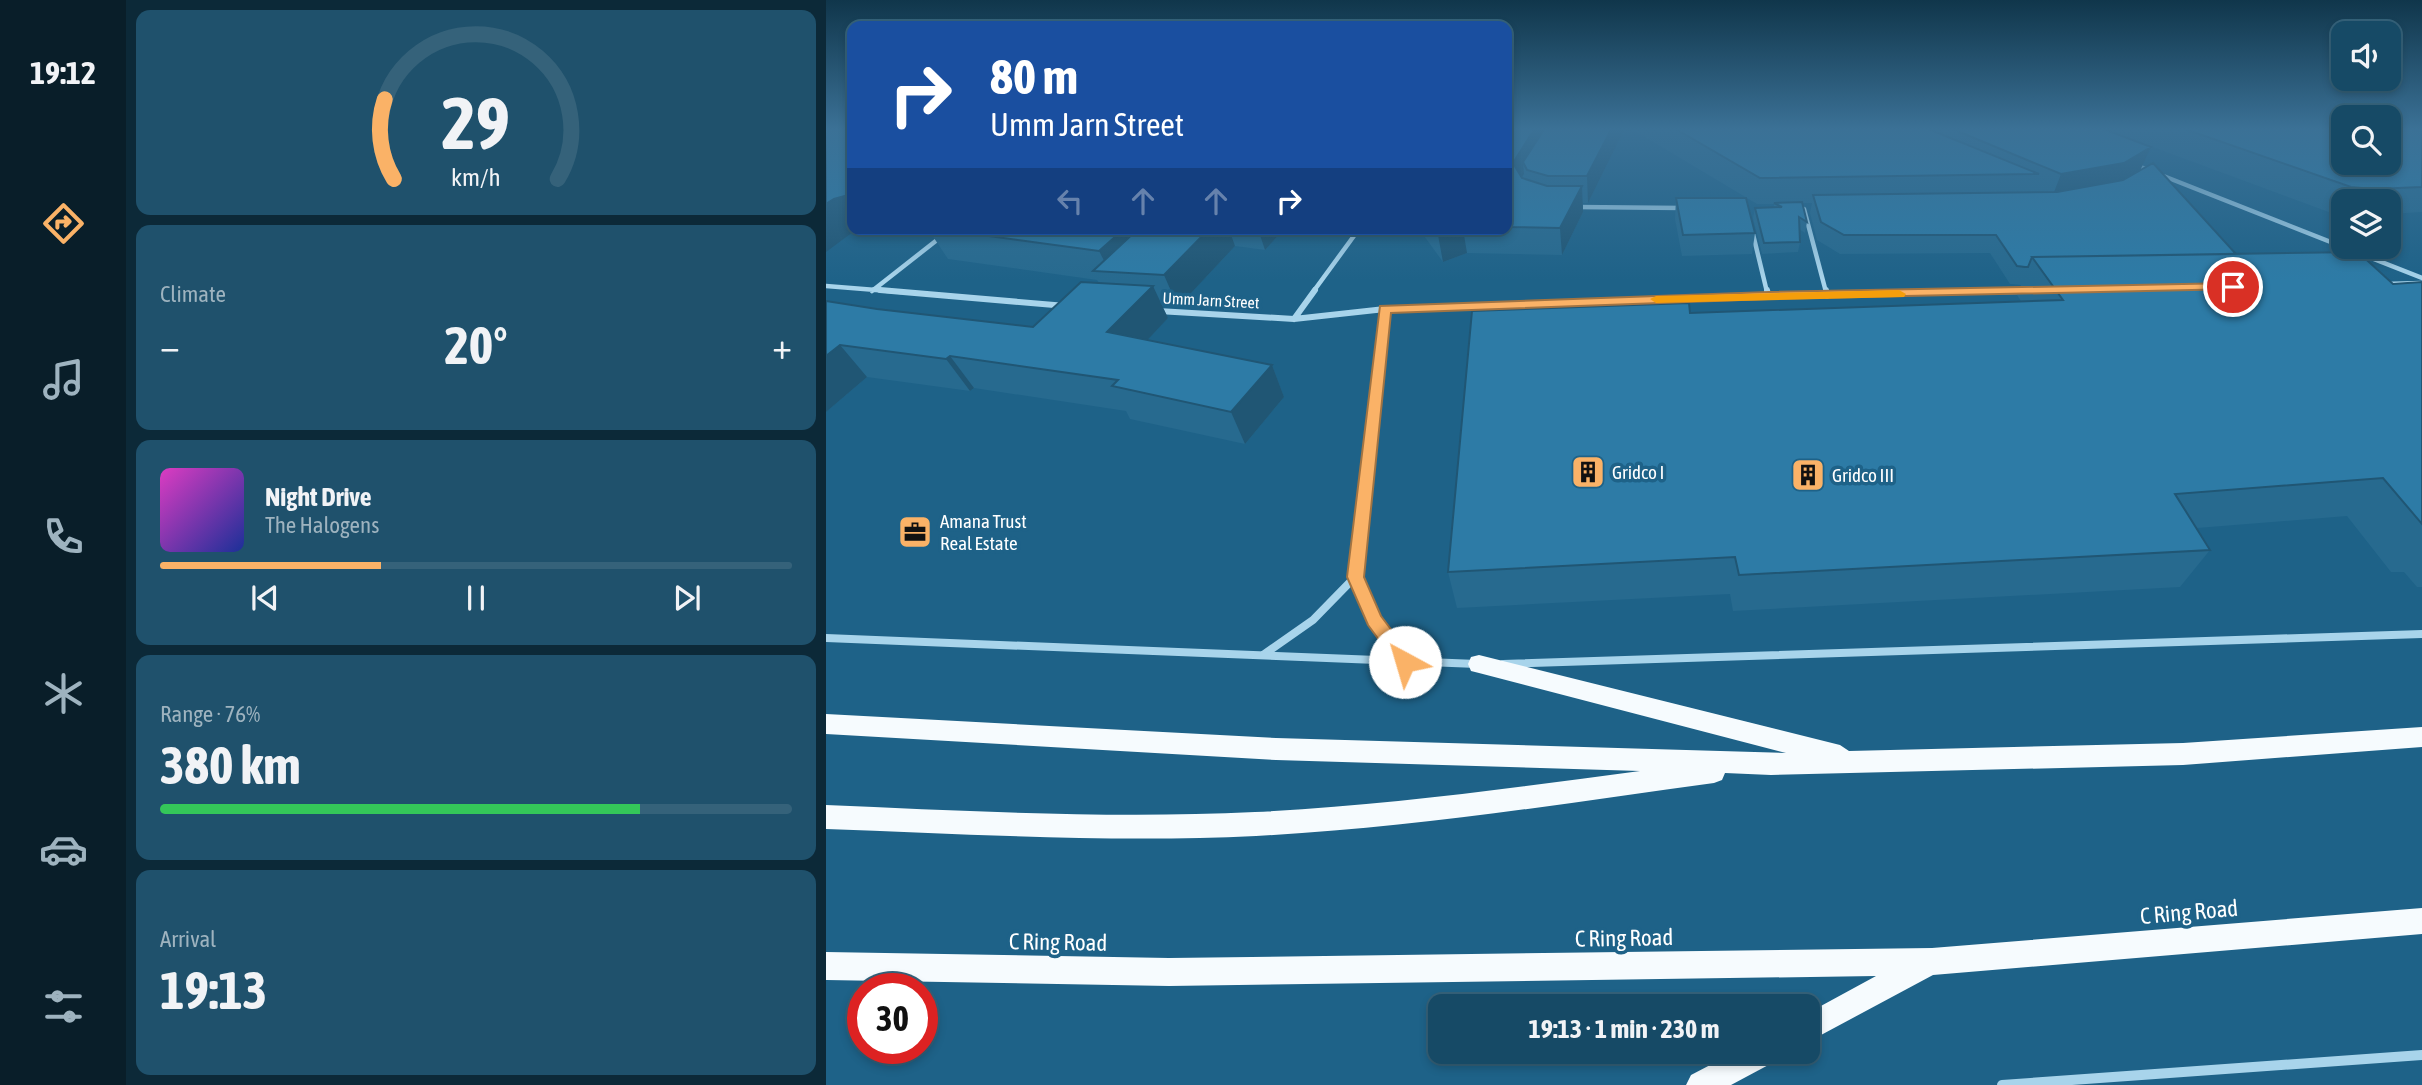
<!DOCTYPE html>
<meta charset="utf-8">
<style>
:root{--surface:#164a66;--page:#1f516c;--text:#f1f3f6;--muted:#9eb3bf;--line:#35627a;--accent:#fab267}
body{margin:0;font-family:"Asap Condensed",sans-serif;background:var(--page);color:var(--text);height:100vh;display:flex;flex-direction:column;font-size:26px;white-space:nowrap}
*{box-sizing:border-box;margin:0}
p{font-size:23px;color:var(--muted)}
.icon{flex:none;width:38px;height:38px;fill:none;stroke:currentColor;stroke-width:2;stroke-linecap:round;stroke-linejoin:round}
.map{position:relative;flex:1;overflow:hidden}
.details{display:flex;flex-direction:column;gap:10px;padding:10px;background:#0c2938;width:700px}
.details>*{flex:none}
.hud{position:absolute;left:21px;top:21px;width:665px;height:214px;border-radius:14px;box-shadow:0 4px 10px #0003,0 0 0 2px var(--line);background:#1a4fa0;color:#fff;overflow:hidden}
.controls{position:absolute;left:1505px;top:21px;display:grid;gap:14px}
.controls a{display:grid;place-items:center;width:70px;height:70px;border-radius:14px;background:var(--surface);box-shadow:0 4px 10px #0003,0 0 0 2px var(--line);font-size:35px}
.speed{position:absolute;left:21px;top:973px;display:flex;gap:14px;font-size:35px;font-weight:700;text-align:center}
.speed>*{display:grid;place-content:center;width:91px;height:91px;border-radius:50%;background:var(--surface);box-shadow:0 4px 10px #0003,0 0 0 2px var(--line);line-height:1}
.speed .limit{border:10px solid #d22;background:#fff;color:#111}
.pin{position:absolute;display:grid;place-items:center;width:60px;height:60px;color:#fff;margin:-30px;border:4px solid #fff;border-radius:50%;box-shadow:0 2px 7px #0007}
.me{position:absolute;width:77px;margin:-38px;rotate:321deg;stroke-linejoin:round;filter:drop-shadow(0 0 5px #0008)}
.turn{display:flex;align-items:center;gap:24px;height:147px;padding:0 28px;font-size:32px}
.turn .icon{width:91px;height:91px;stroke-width:2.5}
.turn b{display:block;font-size:49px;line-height:60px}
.lanes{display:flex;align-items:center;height:66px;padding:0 28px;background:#0003;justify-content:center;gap:35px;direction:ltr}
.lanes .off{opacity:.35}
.big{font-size:52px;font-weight:700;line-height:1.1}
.details .widget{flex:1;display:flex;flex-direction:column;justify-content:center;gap:10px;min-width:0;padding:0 24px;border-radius:14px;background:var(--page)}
.details .dial{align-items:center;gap:0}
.dial svg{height:182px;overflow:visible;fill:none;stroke:var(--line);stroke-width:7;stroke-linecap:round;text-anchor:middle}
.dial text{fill:var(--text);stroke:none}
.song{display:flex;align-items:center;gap:21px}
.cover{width:84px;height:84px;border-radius:10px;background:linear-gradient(135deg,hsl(310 70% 55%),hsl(230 70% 35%))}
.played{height:7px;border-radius:4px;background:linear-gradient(90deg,var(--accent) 35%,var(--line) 35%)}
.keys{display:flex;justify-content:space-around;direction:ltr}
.heat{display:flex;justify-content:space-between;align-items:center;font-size:38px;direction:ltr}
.charge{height:10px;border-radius:5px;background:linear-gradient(90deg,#34c759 76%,var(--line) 0)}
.trip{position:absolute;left:602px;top:994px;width:392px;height:70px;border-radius:14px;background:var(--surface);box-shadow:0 4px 10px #0003,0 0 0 2px var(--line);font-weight:700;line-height:70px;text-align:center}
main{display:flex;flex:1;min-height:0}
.menu{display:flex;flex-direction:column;width:126px;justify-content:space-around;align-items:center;background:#091e29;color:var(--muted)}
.menu .icon{width:49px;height:49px}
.menu .active{color:var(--accent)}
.menu b{font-size:32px;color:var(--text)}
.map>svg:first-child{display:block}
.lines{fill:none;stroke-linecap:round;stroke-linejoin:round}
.minor-far3{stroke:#a8d4eb;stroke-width:4.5}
.minor-far2{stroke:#a8d4eb;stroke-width:6}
.minor-far1{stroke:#a8d4eb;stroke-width:8}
.minor{stroke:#a8d4eb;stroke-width:10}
.trunk{fill:#f6fbfe;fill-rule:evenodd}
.wall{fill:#276a8f}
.shaded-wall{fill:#205674}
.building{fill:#2d7ba6;stroke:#205674;stroke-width:2}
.route{fill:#fab267;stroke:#a27443;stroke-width:2}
.slow{fill:#f59e0b}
.labels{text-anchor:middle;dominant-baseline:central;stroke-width:7;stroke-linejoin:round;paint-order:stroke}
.far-street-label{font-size:16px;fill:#fff;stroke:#1e6288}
.poi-label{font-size:19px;fill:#fff;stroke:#1e6288;text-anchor:start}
.near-street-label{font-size:23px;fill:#fff;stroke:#1e6288}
</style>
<main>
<nav class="menu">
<b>19:12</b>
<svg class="icon active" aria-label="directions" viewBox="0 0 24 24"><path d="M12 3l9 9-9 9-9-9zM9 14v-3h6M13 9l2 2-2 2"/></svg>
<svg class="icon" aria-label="music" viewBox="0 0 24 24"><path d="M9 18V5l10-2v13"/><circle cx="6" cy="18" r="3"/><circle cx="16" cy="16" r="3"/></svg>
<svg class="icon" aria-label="phone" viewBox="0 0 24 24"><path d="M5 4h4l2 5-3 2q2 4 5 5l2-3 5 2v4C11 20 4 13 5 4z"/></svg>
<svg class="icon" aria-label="climate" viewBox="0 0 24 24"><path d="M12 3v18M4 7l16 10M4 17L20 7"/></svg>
<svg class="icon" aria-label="car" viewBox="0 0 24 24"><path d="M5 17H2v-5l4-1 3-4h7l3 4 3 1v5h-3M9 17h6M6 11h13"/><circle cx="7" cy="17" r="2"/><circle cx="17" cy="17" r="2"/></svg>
<svg class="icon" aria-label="filters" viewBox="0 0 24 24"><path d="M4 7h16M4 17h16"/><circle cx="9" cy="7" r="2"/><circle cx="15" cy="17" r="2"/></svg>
</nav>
<section class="details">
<div class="widget dial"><svg viewBox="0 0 100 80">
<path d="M14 69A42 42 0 1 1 86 69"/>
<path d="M14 69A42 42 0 0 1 10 34" stroke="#fab267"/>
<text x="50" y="56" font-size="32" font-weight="700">29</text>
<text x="50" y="72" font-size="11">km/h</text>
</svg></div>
<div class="widget"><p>Climate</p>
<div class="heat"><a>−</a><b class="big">20°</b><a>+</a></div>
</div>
<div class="widget">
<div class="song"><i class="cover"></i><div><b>Night Drive</b><p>The Halogens</p></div></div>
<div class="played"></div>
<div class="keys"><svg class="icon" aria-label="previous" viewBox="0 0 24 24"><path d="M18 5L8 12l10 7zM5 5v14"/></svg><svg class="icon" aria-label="pause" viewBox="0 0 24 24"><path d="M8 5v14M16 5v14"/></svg><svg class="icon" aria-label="next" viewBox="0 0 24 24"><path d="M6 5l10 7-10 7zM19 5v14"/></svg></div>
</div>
<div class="widget"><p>Range · 76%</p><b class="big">380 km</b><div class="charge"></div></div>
<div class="widget"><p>Arrival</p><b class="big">19:13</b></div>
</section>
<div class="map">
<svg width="1596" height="1085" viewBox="0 0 1596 1085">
<rect width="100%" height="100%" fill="#1e6288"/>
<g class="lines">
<path class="minor-far3" d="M1307,164L1596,278
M750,207L857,208
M978,209L1000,292
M926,230L941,292
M1560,284L1596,283
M0,286L75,292
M46,291L125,229
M487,292L533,229
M1121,292L1201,291"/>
<path class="minor-far2" d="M54,290L240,306
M941,290L942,295
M1000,290L1001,296
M332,311L468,319L559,309L942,295L1201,291
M468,319L489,290
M538,498L559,309"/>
<path class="minor-far1" d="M538,497L529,577L548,620L579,662
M0,638L651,664
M437,655L487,620L529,577
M677,664L1596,634"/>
<path class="minor" d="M1176,1085L1596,1055"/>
<path class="trunk" d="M653,655L1014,745L1023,751L1357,743L1596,727V747L1357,765L945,775L899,773L896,780L888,783C736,804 583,828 430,836C286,843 143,834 0,829V805C143,811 286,819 429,812C558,806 686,788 814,771L450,760L0,734V714L450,738L960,753L653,673L645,671L642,664L645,657Z
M1596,908V934L1107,975L982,1042V1013L1050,976L343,986L0,980V952L343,958L1106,948Z
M909,1052H952L948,1062L905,1085H860L865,1075Z"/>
</g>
<path class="wall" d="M681,128H799L762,203H757V212L736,255L641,253L617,262L593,229H681Z
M804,128H1596V212L1563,214V201H1517V214H1508L1305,139L1314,170L1410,254L1567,284L1596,282V587H1591L1578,572H1565L1521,516L1371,528L1384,550L1354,587L907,611L904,594L631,608L622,572L864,313L1195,301L1191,295L1195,285L1184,284L1164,253L1014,254L991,240L984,213L986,203H976L981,222L979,233L973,229L974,242L972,252L936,254L927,218L929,208H948V204H931Z
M850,198L929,233L926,254L856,256L849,219Z
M102,229H458L439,250L409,246L352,307L336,306L342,318L321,340L446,365L458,397L419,444L304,419L300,411L148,388L144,391L41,377L0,412V301L51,309L207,327L273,283L271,280L122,259Z"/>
<path class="shaded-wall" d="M709,128H726L697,162L698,174L689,188L687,163Z
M786,128H799L762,203L761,176Z
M1325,147L1313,173L1286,188L1225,200L1235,174Z
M756,186L757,212L736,255L734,228Z
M26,194V229H31L0,252V204L8,199Z
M298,229H347L284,272L273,251Z
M383,229H403L409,246L352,307L338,275Z
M432,229H458L439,250Z
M629,229H637L641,253L617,262L612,235Z
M327,286L342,318L299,364L281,332Z
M14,345L41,377L0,412V356Z
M124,356L148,388L144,391L120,359Z
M446,365L458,397L419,444L405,412Z"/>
<path class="building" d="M0,128H26V194L8,199L0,204Z
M681,128H709L687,163L696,178L721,186H756L734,228L681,227Z
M719,128H786L761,176H722L701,170L697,162Z
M848,128H1100L1213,174L934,178Z
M1124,128H1275L1325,147L1298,163L1235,174Z
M1356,128H1517V163H1563V128H1596V187L1547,189L1525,187Z
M1327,163L1410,254L1206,257L1202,267H1199L1191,266L1170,235H1018L995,222L987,195L1231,192L1297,180Z
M850,198H920L929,233L857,235Z
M976,202L981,222L973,217L974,242L938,243L929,208L956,207L948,203Z
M112,229H298L273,251Z
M312,229H383L338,275L267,271Z
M608,229H629L612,235Z
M1532,252L1567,284L1596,282V524L1557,478L1349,494L1384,550L913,575L909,557L622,572L646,311L863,303L864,313L1237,300L1206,257Z
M255,282L327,286L281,332L446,365L405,412L286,386L292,380L124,356L120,359L14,345L0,356V301L51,309L207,327Z"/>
<linearGradient id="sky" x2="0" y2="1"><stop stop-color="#10364b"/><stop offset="0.46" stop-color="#3b7196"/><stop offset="1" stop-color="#3b7196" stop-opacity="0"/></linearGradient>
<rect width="1596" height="280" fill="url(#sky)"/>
<path class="route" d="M1407,283L1411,284V289L943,299L565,313L538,577L555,616L585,656L588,662L585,667L579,669L573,667L542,625L521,577L554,306L943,292Z"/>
<path class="slow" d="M1073,290L1080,294L1078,297L830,303L824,299L830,296Z"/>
<defs>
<symbol id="building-square" viewBox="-11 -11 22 22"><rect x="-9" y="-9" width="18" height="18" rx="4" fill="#fab267" stroke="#1e6288"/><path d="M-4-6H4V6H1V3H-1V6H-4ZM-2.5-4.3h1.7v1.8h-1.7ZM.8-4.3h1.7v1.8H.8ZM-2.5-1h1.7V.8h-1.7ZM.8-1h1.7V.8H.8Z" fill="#111"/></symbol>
<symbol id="office-square" viewBox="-11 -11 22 22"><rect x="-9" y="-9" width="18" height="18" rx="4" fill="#fab267" stroke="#1e6288"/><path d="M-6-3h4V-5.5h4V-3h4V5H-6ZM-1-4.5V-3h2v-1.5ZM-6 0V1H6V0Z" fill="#111"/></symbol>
</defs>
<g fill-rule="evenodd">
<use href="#building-square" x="743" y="453" width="38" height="38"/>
<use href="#building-square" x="963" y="456" width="38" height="38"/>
<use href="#office-square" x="70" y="513" width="38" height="38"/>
</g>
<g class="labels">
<g class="far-street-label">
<text transform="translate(385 300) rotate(3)">Umm Jarn Street</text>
</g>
<g class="poi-label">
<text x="786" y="472">Gridco I</text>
<text x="1006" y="475">Gridco III</text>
<text x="114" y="521">Amana Trust<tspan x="114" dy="22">Real Estate</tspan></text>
</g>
<g class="near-street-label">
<text transform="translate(1363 912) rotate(-5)">C Ring Road</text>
<text transform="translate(798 938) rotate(-1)">C Ring Road</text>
<text transform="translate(232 942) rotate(1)">C Ring Road</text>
</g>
</g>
</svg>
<div class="controls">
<a><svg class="icon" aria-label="sound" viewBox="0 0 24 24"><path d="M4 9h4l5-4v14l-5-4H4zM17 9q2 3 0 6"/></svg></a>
<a><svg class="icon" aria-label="search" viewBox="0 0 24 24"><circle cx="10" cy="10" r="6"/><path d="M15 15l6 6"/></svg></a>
<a><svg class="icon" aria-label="layers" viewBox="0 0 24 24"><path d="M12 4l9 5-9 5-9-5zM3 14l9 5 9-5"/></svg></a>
</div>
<div class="speed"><div class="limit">30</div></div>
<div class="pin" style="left:1407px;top:287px;background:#d93025"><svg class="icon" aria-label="arrive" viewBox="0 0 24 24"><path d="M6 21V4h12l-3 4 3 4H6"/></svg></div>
<svg class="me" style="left:579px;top:662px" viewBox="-20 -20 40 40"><circle r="19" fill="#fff"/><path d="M0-13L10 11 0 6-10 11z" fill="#fab267"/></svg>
<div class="trip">19:13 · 1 min · 230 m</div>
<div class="hud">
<div class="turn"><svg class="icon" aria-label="right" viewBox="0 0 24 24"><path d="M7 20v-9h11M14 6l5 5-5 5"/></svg><div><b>80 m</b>Umm Jarn Street</div></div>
<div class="lanes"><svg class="icon off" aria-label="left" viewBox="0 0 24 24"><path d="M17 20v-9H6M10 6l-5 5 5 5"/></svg><svg class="icon off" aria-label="ahead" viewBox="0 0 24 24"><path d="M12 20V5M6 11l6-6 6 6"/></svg><svg class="icon off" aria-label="ahead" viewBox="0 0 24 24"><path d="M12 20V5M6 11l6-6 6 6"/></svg><svg class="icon" aria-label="right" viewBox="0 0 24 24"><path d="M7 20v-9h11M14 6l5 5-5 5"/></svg></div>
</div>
</div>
</main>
